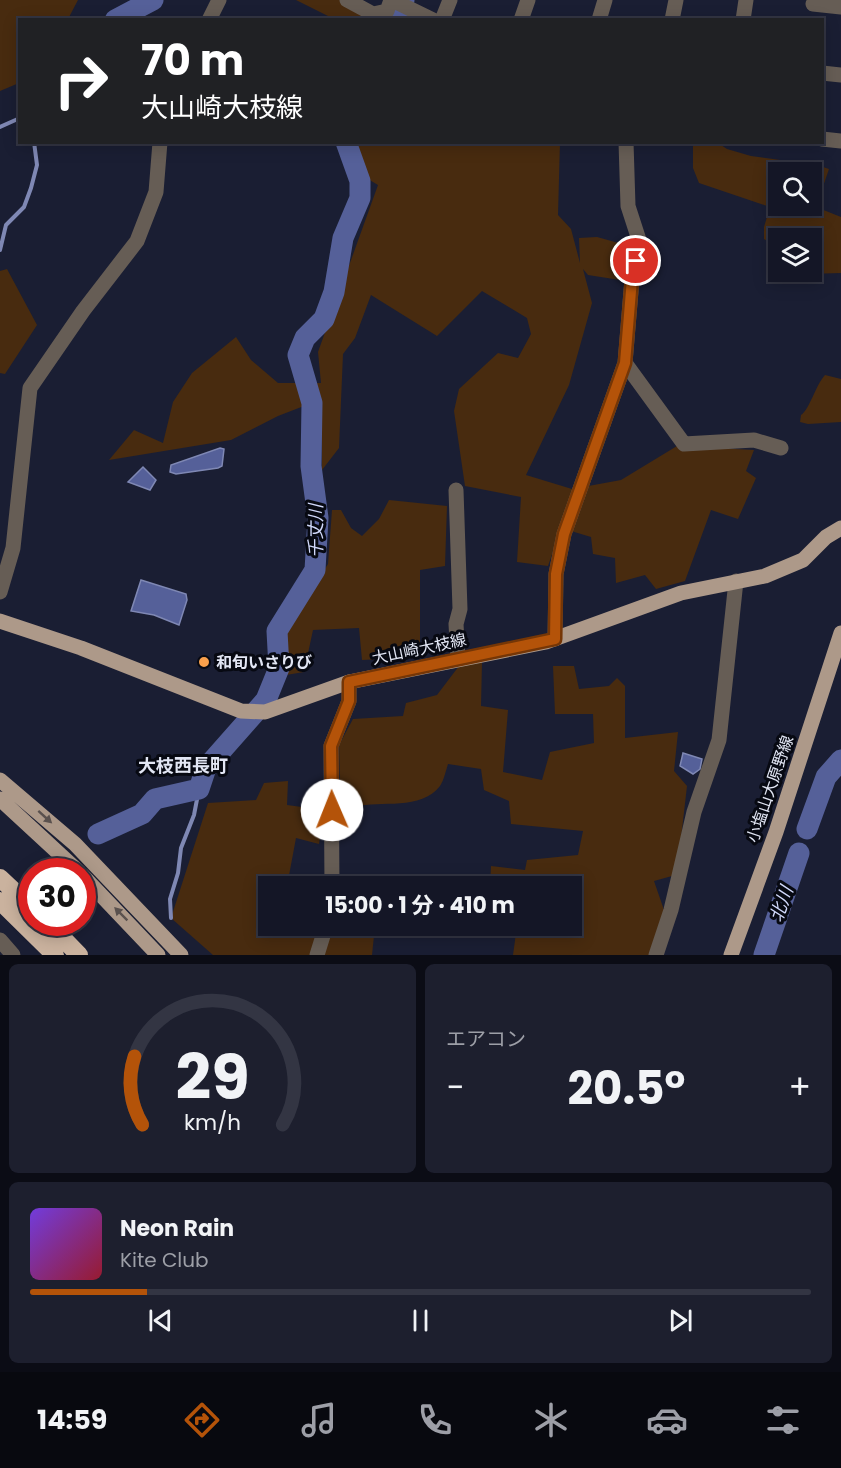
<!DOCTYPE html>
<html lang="ja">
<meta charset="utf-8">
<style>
:root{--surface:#141626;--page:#1d1f2e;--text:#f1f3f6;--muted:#9d9fa7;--line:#333543;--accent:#b45309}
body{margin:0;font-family:Poppins,"Noto Sans JP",sans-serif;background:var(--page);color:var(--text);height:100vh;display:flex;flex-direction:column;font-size:22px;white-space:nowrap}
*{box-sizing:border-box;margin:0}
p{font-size:20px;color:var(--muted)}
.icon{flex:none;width:33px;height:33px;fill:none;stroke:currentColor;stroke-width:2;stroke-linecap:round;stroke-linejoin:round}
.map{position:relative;height:955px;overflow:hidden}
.drawer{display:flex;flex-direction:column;gap:9px;padding:9px;background:#0b0c15;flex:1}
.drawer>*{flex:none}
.top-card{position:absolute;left:18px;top:18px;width:806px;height:126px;border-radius:0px;box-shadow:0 3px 15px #0003,0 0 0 2px var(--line);background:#202124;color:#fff;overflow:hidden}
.buttons{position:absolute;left:768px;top:162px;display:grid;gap:12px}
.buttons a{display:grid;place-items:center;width:54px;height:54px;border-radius:0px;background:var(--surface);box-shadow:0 3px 15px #0003,0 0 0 2px var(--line);font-size:30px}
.speed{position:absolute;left:18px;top:858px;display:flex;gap:12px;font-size:30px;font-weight:700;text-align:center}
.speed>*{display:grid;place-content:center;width:78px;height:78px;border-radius:50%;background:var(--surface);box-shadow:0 3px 15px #0003,0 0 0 2px var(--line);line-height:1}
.speed .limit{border:9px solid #d22;background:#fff;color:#111}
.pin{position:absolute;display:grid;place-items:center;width:51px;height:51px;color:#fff;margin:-26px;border:3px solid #fff;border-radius:50%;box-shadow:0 2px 6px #0007}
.me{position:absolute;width:66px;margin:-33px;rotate:359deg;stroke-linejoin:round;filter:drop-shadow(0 0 4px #0008)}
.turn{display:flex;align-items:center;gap:21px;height:126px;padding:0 24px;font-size:27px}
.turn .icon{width:78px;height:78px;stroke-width:2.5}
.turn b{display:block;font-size:42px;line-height:51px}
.big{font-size:45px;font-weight:700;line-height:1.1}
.drawer .card{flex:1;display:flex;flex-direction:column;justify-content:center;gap:9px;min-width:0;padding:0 21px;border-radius:9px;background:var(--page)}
.drawer .dial{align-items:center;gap:0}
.dial svg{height:156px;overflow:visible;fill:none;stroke:var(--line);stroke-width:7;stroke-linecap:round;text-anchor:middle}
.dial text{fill:var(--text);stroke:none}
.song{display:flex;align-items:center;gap:18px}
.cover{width:72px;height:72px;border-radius:9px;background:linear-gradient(135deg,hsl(260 70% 55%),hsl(350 70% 35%))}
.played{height:6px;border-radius:3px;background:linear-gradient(90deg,var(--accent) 15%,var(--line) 15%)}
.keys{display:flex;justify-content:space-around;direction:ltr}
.heat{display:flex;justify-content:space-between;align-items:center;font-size:33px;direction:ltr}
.drawer .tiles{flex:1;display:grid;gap:9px;grid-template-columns:1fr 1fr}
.card:last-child{grid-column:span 2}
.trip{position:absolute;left:258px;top:876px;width:324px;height:60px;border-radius:0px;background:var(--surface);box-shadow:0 3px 15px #0003,0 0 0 2px var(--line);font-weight:700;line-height:60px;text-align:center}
.dock{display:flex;height:96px;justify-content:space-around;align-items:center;background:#08090f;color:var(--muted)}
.dock .icon{width:42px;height:42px}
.dock .on{color:var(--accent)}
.dock b{font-size:27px;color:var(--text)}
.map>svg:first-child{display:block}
.green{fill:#482b0f}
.water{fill:#556099;stroke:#7f88b4;stroke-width:1.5}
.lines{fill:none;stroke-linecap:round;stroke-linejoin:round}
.stream{stroke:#7f88b4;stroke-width:4}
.river{stroke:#556099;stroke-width:21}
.minor{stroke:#665d55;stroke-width:15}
.major{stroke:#ad9989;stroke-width:15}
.highway{stroke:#cab29e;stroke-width:18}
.oneway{fill:#5a514e}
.route-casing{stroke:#753606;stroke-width:15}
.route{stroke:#b45309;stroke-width:10}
.poi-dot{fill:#f9a04c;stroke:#070912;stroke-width:2}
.labels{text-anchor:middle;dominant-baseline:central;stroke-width:6;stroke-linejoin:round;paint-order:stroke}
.street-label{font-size:16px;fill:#e2e6f4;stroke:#070912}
.poi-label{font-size:16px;font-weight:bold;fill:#e2e6f4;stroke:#070912;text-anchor:start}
.water-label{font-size:18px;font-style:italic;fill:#d1d9fb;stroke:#070912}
.neighbourhood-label{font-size:18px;font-weight:bold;fill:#e2e6f4;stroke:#070912}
</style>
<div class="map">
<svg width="841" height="955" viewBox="0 0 841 955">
<rect width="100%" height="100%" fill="#1a1e33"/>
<path class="green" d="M0,0H78L68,19L20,20L19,83L0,91Z
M296,0H343L372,19H334Z
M560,142L558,215L571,229L580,263L579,238L597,237L633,247L629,272L620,280L588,275L583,269L592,303L569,385L526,475L572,489L621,480L677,446L754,450L746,471L756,478L738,519L711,510L685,581L656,589L645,575L616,583L615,558L593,554L591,537L561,528L548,566L517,562L521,497L465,486L454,411L459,389L498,353L518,358L531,334L527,318L482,291L437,336L371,295L355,338L343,354L339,448L322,470V399L278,416L231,440L109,460L134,430L163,443L173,402L192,373L236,337L251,360L278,383H321L318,352L378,185L368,179L353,143Z
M693,143H718L727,149L751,156L802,163L805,166L799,172H778V206H812V169L817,165L829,169L816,207L841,217V273L807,274L804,272H812V238H778L769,242L764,239V227L770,207L699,183L693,168Z
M7,269L37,325L5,374L0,373V271Z
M825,375L841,379V422L808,424L800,422L801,415C810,409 815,386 825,375Z
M389,500L447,506L445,566L420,570V657L362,660L359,628L313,630L304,672L286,675L283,635L328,564L332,510H341L351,528L362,536L379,519Z
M482,662L481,706L508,710L503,772L542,780L550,752L594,743L593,714H555L553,666H574L579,689L609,686L617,678L625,686V738L678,732L674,771L687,786L680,847L672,876L654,881L664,910L649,955H513L517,926H572V886H490L491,866L525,870L527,860L578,855L583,831L511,824L509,801L484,790L481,769L448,764C446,770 444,780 440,786C421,811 381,800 355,807L340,790L339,745L353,719L403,716L406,703L437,695L459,666Z
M288,781L287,805L324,810L319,844L296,838L287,886H268V926H375L372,955H213L171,918L208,803L256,800L264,783Z"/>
<path class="water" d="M220,448L224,449L222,466L218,468L176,474L170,472L171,465Z
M143,467L156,480L150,490L128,482Z
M141,580L186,594L187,600L179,625L154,615L131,611Z
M683,753L702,759L700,769L693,774L680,766Z"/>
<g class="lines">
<path class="stream" d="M0,127L20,118
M0,250L6,225L24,207L31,188L37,165L34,142
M171,918L170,899L178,873L181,848L194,815L199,789"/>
<path class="river" d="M115,20L153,0
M395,20L404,0
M807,829L826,777L841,760
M98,834L142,814L155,799L199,789L206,768L266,700L279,668L277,631L315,570L318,518L311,466L312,403L298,355L305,338L324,319L334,292L343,238L360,198V181L346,142
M764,955L799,853"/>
<path class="minor" d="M347,0L373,14L387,11L391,0
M392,0L433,20
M813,4L841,7
M209,20L219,0
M442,20L450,0
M521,20L528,0
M599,20L605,0
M672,20L676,0
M743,20L746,0
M822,73L841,75
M822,139L841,141
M625,363L684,444L754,440L781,448
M456,490L460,609L456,624L458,659
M0,592L13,548L30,388L83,311L137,241L156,192L160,142
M555,639L556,574L564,534L625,363L632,279L640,243L628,206L626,142
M332,886L331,746L349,701V682
M0,940L13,955
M317,955L326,926
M656,955L671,910L694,812L719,740L736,581"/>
<path class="major" d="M0,621L81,648L241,711L265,712L349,682L546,642L681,593L765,576L803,560L826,537L841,528
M0,780L75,844L181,955
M0,799L79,872
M82,875L158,955
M731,955L776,832L841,633"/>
<path class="highway" d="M0,878L32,908
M0,901L55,955
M47,922L79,955"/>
</g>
<defs><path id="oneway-solid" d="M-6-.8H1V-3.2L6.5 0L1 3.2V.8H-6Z" transform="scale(1.5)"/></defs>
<g class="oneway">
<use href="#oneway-solid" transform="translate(45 817) rotate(42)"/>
<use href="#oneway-solid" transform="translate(121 914) rotate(-135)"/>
</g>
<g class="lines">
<defs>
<path id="route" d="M332,810L331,746L349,701V682L555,639L556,574L564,534L625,363L632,279L636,261"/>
</defs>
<use href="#route" class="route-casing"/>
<use href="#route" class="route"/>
</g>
<circle class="poi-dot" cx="204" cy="662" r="6"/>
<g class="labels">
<g class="street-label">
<text transform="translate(419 649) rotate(-12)">大山崎大枝線</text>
<text transform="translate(770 789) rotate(-71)">小塩山大原野線</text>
</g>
<g class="poi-label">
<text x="216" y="662">和旬いさりび</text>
</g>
<g class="water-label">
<text transform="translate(315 531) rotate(-90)">千丈川</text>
<text transform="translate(781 904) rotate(-71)">北川</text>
</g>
<g class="neighbourhood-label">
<text x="183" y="765">大枝西長町</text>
</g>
</g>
</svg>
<div class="buttons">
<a><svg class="icon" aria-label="search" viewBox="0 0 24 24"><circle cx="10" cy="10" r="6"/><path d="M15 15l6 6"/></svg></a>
<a><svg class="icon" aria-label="layers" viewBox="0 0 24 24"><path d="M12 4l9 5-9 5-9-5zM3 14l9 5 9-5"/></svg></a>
</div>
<div class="speed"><div class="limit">30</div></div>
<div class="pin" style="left:636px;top:261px;background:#d93025"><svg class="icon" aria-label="arrive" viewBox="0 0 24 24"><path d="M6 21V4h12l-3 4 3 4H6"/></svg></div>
<svg class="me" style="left:332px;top:810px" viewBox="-20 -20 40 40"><circle r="19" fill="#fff"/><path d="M0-13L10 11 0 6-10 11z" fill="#b45309"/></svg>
<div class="trip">15:00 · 1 分 · 410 m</div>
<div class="top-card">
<div class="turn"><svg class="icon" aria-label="right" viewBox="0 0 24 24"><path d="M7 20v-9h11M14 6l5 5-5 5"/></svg><div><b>70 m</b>大山崎大枝線</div></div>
</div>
</div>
<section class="drawer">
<div class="tiles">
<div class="card dial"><svg viewBox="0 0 100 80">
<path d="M14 69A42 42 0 1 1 86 69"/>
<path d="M14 69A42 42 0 0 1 10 34" stroke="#b45309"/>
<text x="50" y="56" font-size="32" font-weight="700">29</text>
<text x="50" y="72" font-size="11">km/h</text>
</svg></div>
<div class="card"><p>エアコン</p>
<div class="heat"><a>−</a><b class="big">20.5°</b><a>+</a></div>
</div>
<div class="card">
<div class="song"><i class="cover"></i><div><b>Neon Rain</b><p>Kite Club</p></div></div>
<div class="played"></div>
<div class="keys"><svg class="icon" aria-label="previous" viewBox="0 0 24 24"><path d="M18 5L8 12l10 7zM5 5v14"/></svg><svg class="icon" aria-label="pause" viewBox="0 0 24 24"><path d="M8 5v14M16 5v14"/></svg><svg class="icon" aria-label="next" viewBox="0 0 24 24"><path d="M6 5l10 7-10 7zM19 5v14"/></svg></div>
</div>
</div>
</section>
<nav class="dock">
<b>14:59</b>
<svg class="icon on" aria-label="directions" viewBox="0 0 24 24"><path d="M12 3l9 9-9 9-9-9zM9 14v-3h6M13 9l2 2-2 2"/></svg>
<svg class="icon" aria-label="music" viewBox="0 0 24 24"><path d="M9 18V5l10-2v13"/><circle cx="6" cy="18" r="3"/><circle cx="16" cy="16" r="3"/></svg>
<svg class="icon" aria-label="phone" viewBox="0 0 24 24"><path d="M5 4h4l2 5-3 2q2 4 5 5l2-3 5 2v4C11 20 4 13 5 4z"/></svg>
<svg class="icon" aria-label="climate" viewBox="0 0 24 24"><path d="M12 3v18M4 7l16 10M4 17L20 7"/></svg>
<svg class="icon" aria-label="car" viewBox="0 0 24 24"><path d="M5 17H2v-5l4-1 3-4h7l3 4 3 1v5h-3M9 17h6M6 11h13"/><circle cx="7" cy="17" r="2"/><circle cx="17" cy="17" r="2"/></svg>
<svg class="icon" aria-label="filters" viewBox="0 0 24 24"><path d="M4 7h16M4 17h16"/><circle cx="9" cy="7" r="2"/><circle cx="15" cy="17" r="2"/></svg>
</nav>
